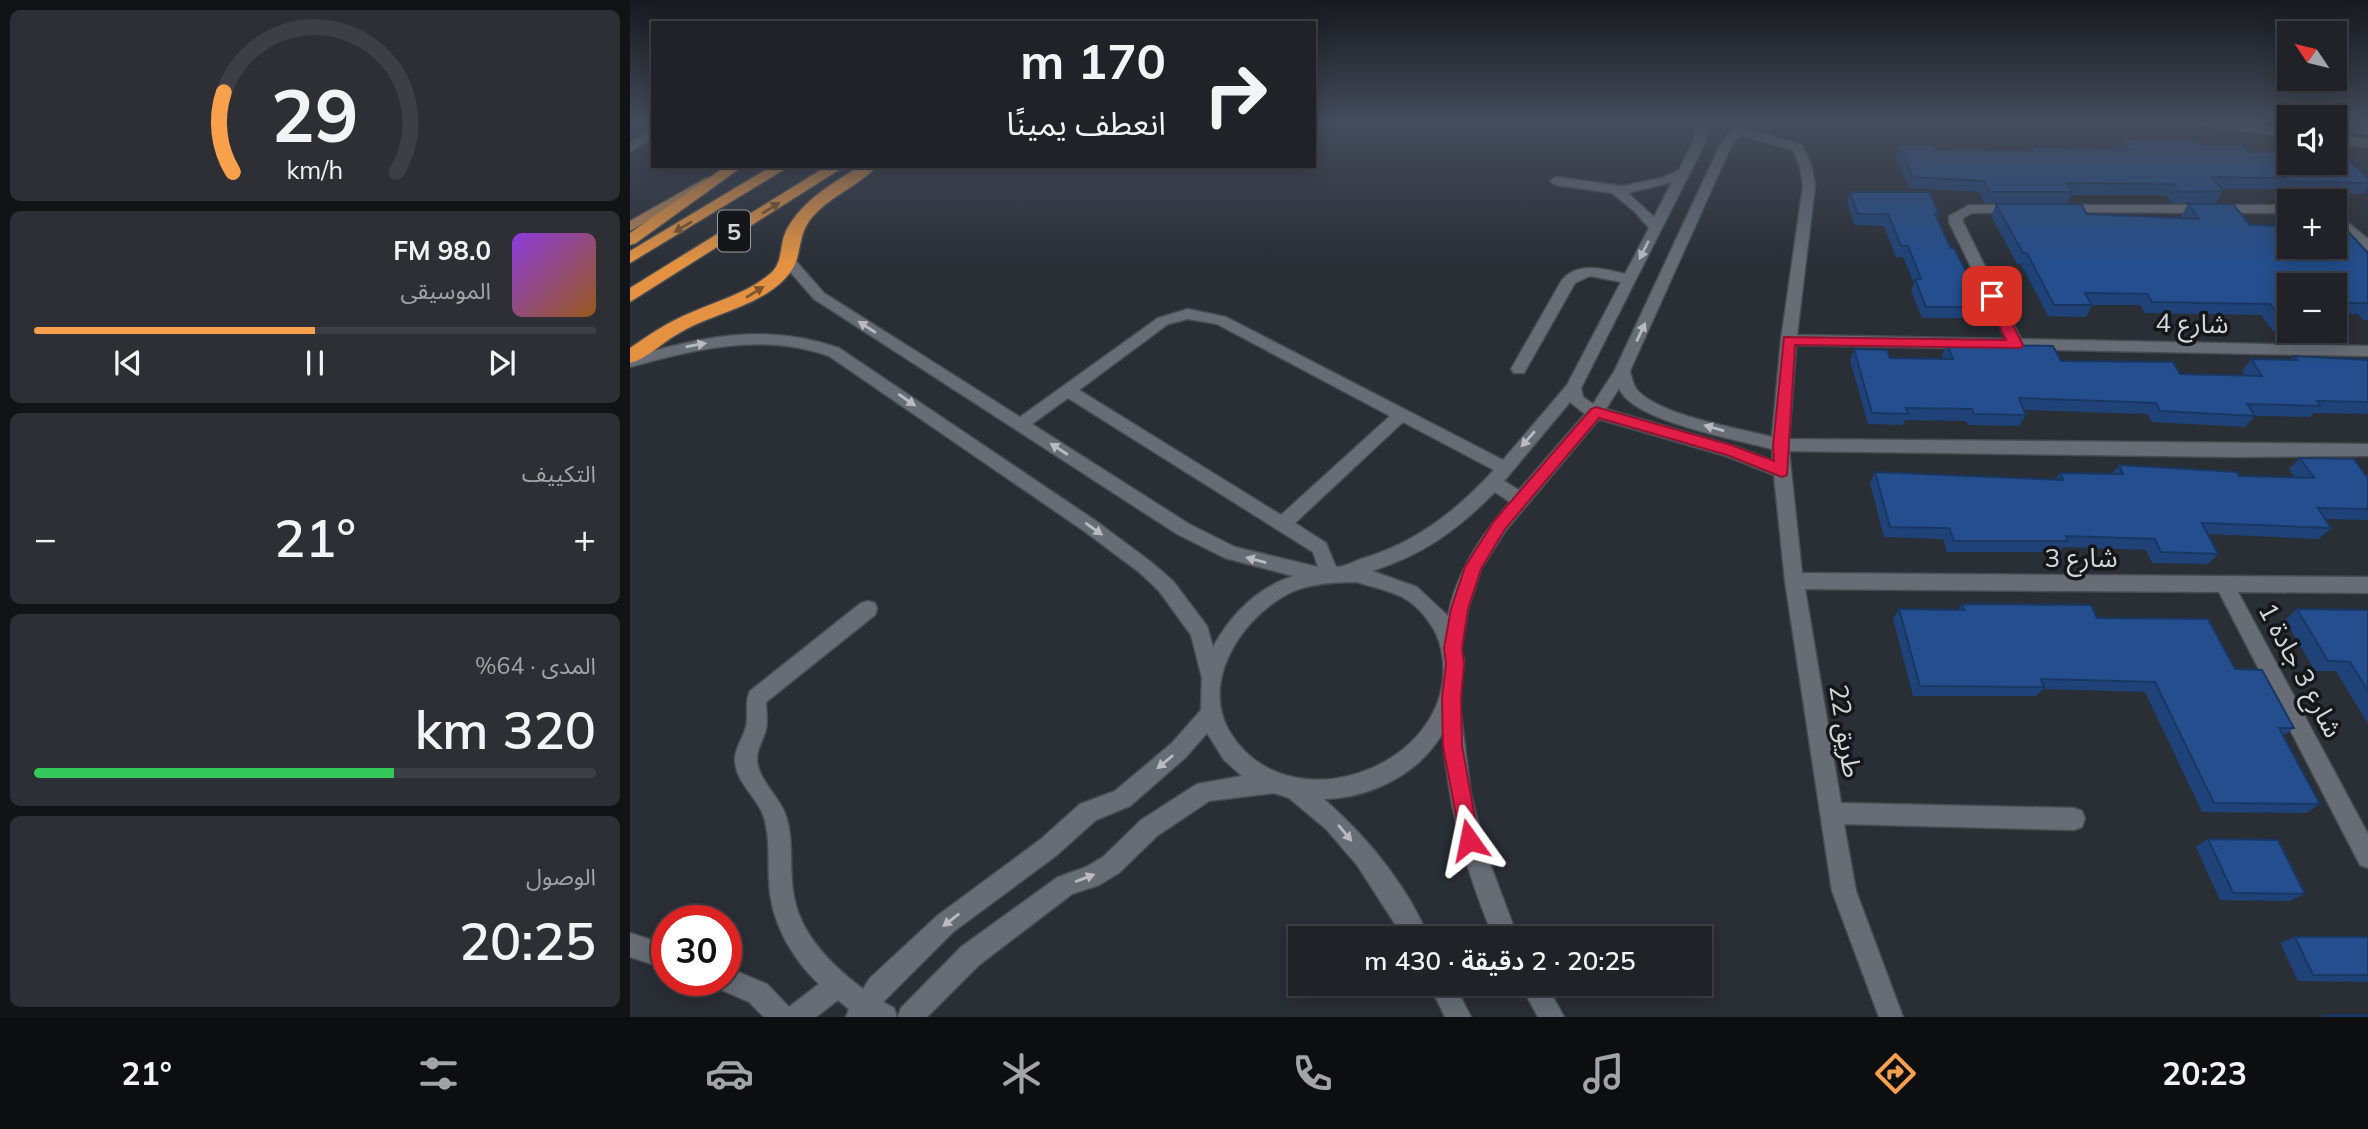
<!DOCTYPE html>
<html lang="ar">
<meta charset="utf-8">
<style>
:root{--surface:#202228;--page:#2d2f34;--text:#f1f3f6;--muted:#a2a4a8;--line:#3d3f45;--accent:#f8a04b}
body{margin:0;font-family:Mulish,"Noto Sans Arabic",sans-serif;background:var(--page);color:var(--text);direction:rtl;height:100vh;display:flex;flex-direction:column;font-size:26px;white-space:nowrap}
*{box-sizing:border-box;margin:0}
p{font-size:23px;color:var(--muted)}
.icon{flex:none;width:38px;height:38px;fill:none;stroke:currentColor;stroke-width:2;stroke-linecap:round;stroke-linejoin:round}
.map{position:relative;flex:1;overflow:hidden;direction:ltr}
.sheet{display:flex;flex-direction:column;gap:10px;padding:10px;background:#121316;width:630px}
.sheet>*{flex:none}
.guide{position:absolute;left:21px;top:21px;width:665px;height:147px;border-radius:0px;box-shadow:0 4px 18px #0003,0 0 0 2px var(--line);direction:rtl;background:#202228;color:var(--text);overflow:hidden}
.needle{width:46px;rotate:305deg}
.fabs{position:absolute;left:1647px;top:21px;display:grid;gap:14px}
.fabs a{display:grid;place-items:center;width:70px;height:70px;border-radius:0px;background:var(--surface);box-shadow:0 4px 18px #0003,0 0 0 2px var(--line);font-size:35px}
.speed{position:absolute;left:21px;top:905px;display:flex;gap:14px;font-size:35px;font-weight:700;text-align:center}
.speed>*{display:grid;place-content:center;width:91px;height:91px;border-radius:50%;background:var(--surface);box-shadow:0 4px 18px #0003,0 0 0 2px var(--line);line-height:1}
.speed .limit{border:10px solid #d22;background:#fff;color:#111}
.pin{position:absolute;display:grid;place-items:center;width:60px;height:60px;color:#fff;margin:-30px;border-radius:14px;box-shadow:0 4px 10px #0006}
.me{position:absolute;width:77px;margin:-38px;rotate:348deg;stroke-linejoin:round;filter:drop-shadow(0 0 5px #0008)}
.turn{display:flex;align-items:center;gap:24px;height:147px;padding:0 35px;font-size:32px}
.turn .icon{width:91px;height:91px;stroke-width:2.5}
.turn b{display:block;font-size:49px;line-height:60px}
.big{font-size:52px;font-weight:600;line-height:1.1}
.sheet .widget{flex:1;display:flex;flex-direction:column;justify-content:center;gap:10px;min-width:0;padding:0 24px;border-radius:10px;background:var(--page)}
.sheet .dial{align-items:center;gap:0}
.dial svg{height:182px;overflow:visible;fill:none;stroke:var(--line);stroke-width:7;stroke-linecap:round;text-anchor:middle}
.dial text{fill:var(--text);stroke:none}
.song{display:flex;align-items:center;gap:21px}
.cover{width:84px;height:84px;border-radius:10px;background:linear-gradient(135deg,hsl(270 70% 55%),hsl(30 70% 35%))}
.played{height:7px;border-radius:4px;background:linear-gradient(90deg,var(--accent) 50%,var(--line) 50%)}
.keys{display:flex;justify-content:space-around;direction:ltr}
.heat{display:flex;justify-content:space-between;align-items:center;font-size:38px;direction:ltr}
.charge{height:10px;border-radius:5px;background:linear-gradient(90deg,#34c759 64%,var(--line) 0)}
.trip{position:absolute;left:658px;top:926px;width:424px;height:70px;border-radius:0px;background:var(--surface);box-shadow:0 4px 18px #0003,0 0 0 2px var(--line);font-weight:600;line-height:70px;text-align:center;direction:rtl}
.menu{display:flex;height:112px;justify-content:space-around;align-items:center;background:#0d0e10;color:var(--muted)}
.menu .icon{width:49px;height:49px}
.menu .active{color:var(--accent)}
.menu b{font-size:32px;color:var(--text)}
main{display:flex;flex:1;min-height:0}
.map>svg:first-child{display:block}
.lines{fill:none;stroke-linecap:round;stroke-linejoin:round}
.minor-casing{stroke:#484c52;stroke-width:3}
.major-casing{stroke:#484c52;stroke-width:3}
.highway-casing{stroke:#484c52;stroke-width:3}
.minor{fill:#686d75;fill-rule:evenodd}
.major{fill:#b28356;fill-rule:evenodd}
.highway{fill:#e49242;fill-rule:evenodd}
.wall{fill:#1f4379}
.shaded-wall{fill:#193763}
.building{fill:#244e8d;stroke:#193763;stroke-width:2}
.oneway{fill:#7c542e}
.oneway2{fill:#b8bcc1}
.route{fill:#e11d48;stroke:#92132f;stroke-width:2}
.labels{text-anchor:middle;dominant-baseline:central;stroke-width:7;stroke-linejoin:round;paint-order:stroke}
.shield{fill:#141619;stroke:#9a9ca0;stroke-width:2}
.shield-label{font-size:24px;font-weight:bold;fill:#d3d6da}
.street-label{font-size:26px;fill:#d3d6da;stroke:#141619}
</style>
<main>
<div class="map">
<svg width="1738" height="1017" viewBox="0 0 1738 1017">
<rect width="100%" height="100%" fill="#2a2e35"/>
<g class="lines">
<defs>
<path id="minor" d="M1067,122H1079L1075,143L951,388L953,397L963,404L985,370L1092,141L1110,122H1120L1117,129L1172,145L1182,167L1185,186L1167,335L1376,339L1319,222V216L1339,205H1386L1393,209L1391,212L1342,213L1333,218V222L1391,339L1738,346V356L1166,345L1159,439L1738,444V456L1606,457L1159,451L1172,573L1738,577V593L1608,592L1738,834V868L1730,865L1589,592L1175,589L1211,803L1444,808L1452,811L1455,819L1452,827L1444,830L1214,824L1226,891L1273,1017H1249L1202,891L1155,581L1144,475L1096,456L969,419L876,530L851,569L838,609L831,650L834,660L829,699L841,795L856,853L888,938H864C836,872 817,804 813,732C790,774 740,798 694,799C737,837 777,885 799,938H774L727,865L696,829L659,798L644,793L579,801L527,836L489,873L469,885L442,894L349,965L297,1017H268L271,1008L331,947L428,877L456,867L473,857L511,820L567,784L612,776L594,760L577,733L556,757L500,806L466,820L427,855L323,932L253,1002L264,1008L267,1017H216L219,1009L208,1000L186,1017H134L119,1002L87,988L84,980H96V967L137,984L159,1007L189,984C160,956 140,920 139,880C138,860 140,840 135,821C130,798 104,783 105,758C106,747 113,738 116,727C119,714 114,703 120,691L231,603L238,601L245,603L247,609L245,615L136,702C136,711 138,720 136,729C134,739 127,748 127,759C127,779 150,797 156,816C163,837 160,859 162,881C164,928 197,962 233,989L240,978L307,916L411,839L450,804L485,791L542,743L571,710L572,678L561,635L529,591L509,572L454,531L199,356C132,332 66,349 0,367V357C74,337 134,322 209,348L466,521L521,562L543,581L577,626L583,647C601,614 627,588 663,576L595,558L547,534L184,299L155,266V260H165L194,293L390,417L528,318L558,309L596,317L873,460L937,385L991,282L960,276L945,283L894,373H884L881,369L932,280C948,261 974,269 995,274L1019,228L1004,211L982,193L926,185L920,181L926,177L992,186L1032,178L1049,170L1063,143ZM1111,135L1163,150L1170,167L1173,186L1151,340L1142,437C1107,428 1032,416 1008,391C1003,386 1002,378 1000,371L1103,142ZM1042,182L1024,217L998,193ZM558,319L587,324L760,416L651,515L449,390L538,324ZM989,388C1001,421 1109,440 1142,449L1143,461L1107,447L976,409ZM438,398L683,552L688,567L605,547L559,524L402,424ZM940,402L955,414L889,490L874,481ZM773,422L864,470C826,511 786,543 731,559C723,562 714,567 706,567L696,543L665,523ZM865,492L880,502C852,534 826,572 818,616L787,587L742,571C794,554 826,531 865,492ZM727,582C742,587 758,590 772,597C788,605 804,625 809,641C844,755 666,834 601,734C567,681 615,613 664,591C684,583 706,582 727,582Z
M1571,122H1604L1659,129V137L1577,126Z
M1704,122L1738,126V134L1704,129Z
M23,129V138L0,152V143Z
M1704,135L1738,139V147L1704,143Z
M1432,205H1659V213L1427,212L1425,209Z
M1704,211L1738,239V250L1733,249L1704,223Z
M0,933L37,945V969L0,957Z
M799,984H824L841,1017H815Z
M890,984H916L934,1017H908Z"/>
<path id="major" d="M76,178L80,179V185L0,231V221Z"/>
<path id="highway" d="M96,166H113L6,243L0,245V233Z
M142,166H160L0,263V251Z
M197,166H215L0,302V288Z
M230,166H247C231,184 205,194 187,212C164,234 175,254 159,274C133,307 80,313 46,335C31,344 16,359 0,363V348C19,335 38,322 60,313C87,301 118,293 141,273C154,261 149,243 157,229C173,200 203,183 230,166Z"/>
</defs>
<use href="#minor" class="minor-casing"/>
<use href="#major" class="major-casing"/>
<use href="#highway" class="highway-casing"/>
<use href="#minor" class="minor"/>
<use href="#major" class="major"/>
<use href="#highway" class="highway"/>
</g>
<path class="wall" d="M1658,138L1659,163L1738,179V188L1733,194H1651L1647,189H1591L1593,191L1586,203H1542L1536,195H1441L1437,203H1355L1349,192L1279,188L1265,156L1269,145L1305,150L1399,151L1401,147L1485,150L1491,139L1572,145L1619,152H1654L1651,149Z
M1220,192L1309,214L1307,219L1321,248L1354,307L1348,318H1292L1281,290L1284,283L1273,257H1266L1254,226L1225,225L1217,203Z
M1366,204L1457,214L1553,218L1551,216L1558,204L1620,225L1658,226L1654,220L1659,213V247L1738,253V320H1733L1728,314H1704V285H1659V331H1680H1643L1631,315L1515,313L1510,305H1462L1456,317L1418,316L1391,264H1387L1361,216Z
M1317,344L1431,361L1550,374L1615,375L1612,371L1621,359L1660,360L1664,356L1738,360V414L1684,413L1680,417L1625,416L1615,427L1522,422L1517,414L1394,410L1396,415L1389,426L1338,425L1336,421L1275,420L1273,425L1238,424L1220,360L1224,349L1260,358L1313,359L1312,355Z
M1670,458L1738,476V520L1695,519L1701,528L1689,539L1578,534L1588,554L1578,564L1522,563L1516,550L1433,547L1430,552H1317L1313,539L1254,537L1240,483L1245,472L1425,480L1430,473L1482,474L1489,465L1609,476L1665,478L1659,469Z
M1332,604L1467,618L1605,669L1664,728L1653,736L1690,804L1676,813L1572,812L1515,692L1413,689L1406,696H1283L1263,619L1269,609L1328,610Z
M1667,609L1738,610V724L1706,671H1685L1655,620Z
M1578,839L1675,894L1660,901L1590,900L1566,847Z
M1665,937H1738V982L1668,981L1650,943Z"/>
<path class="shaded-wall" d="M0,122H20L0,135Z"/>
<path class="building" d="M1491,139L1570,141L1572,145H1613L1619,152H1659V163H1704V145L1738,179V183L1659,182L1655,178L1582,177L1593,191L1549,192L1543,184L1437,183L1443,192H1360L1354,181L1283,177L1269,145H1303L1305,150L1403,151L1401,147L1499,150Z
M1220,192H1299L1309,214H1305L1321,248H1324L1354,307H1296L1285,279H1291L1278,246H1271L1258,214H1228Z
M1366,204H1451L1457,214L1569,219L1558,204H1603L1620,225L1659,226V247H1704V216L1738,253V303H1704V285H1659V320H1652L1640,304L1522,302L1517,294L1455,293L1462,305H1424L1397,253H1393Z
M1317,344L1423,346L1431,361L1543,362L1550,374L1632,376L1621,359L1667,360L1664,356L1738,360V402L1687,401L1690,406L1617,404L1625,416L1530,411L1526,403L1389,398L1396,415L1344,414L1342,409L1276,408L1278,414L1242,413L1224,349L1257,350L1260,358L1323,359Z
M1670,458L1724,459L1736,476H1738V509L1688,508L1701,528L1572,523L1588,554L1531,552L1525,539L1436,536L1438,541H1324L1319,528L1260,527L1245,472L1433,480L1430,473L1493,474L1489,465L1607,472L1609,476L1684,478Z
M1332,604L1461,605L1467,618L1578,619L1605,669L1632,670L1664,728H1649L1690,804L1584,803L1525,682L1411,679L1414,687L1290,686L1269,609L1334,610Z
M1667,609L1738,610V691L1720,662L1698,661Z
M1578,839L1648,840L1675,894L1603,893Z
M1665,937H1738V975H1683Z
M1694,1015H1738V1017H1695Z"/>
<defs><path id="oneway-solid" d="M-6-.8H1V-3.2L6.5 0L1 3.2V.8H-6Z" transform="scale(1.75)"/></defs>
<g class="oneway">
<use href="#oneway-solid" transform="translate(141 208) rotate(-32)"/>
<use href="#oneway-solid" transform="translate(53 227) rotate(149)"/>
<use href="#oneway-solid" transform="translate(125 292) rotate(-32)"/>
</g>
<g class="oneway2">
<use href="#oneway-solid" transform="translate(1014 250) rotate(117)"/>
<use href="#oneway-solid" transform="translate(237 327) rotate(-147)"/>
<use href="#oneway-solid" transform="translate(1011 332) rotate(-65)"/>
<use href="#oneway-solid" transform="translate(66 345) rotate(-10)"/>
<use href="#oneway-solid" transform="translate(277 400) rotate(35)"/>
<use href="#oneway-solid" transform="translate(1084 428) rotate(-164)"/>
<use href="#oneway-solid" transform="translate(898 439) rotate(131)"/>
<use href="#oneway-solid" transform="translate(429 449) rotate(-147)"/>
<use href="#oneway-solid" transform="translate(464 529) rotate(35)"/>
<use href="#oneway-solid" transform="translate(626 560) rotate(-165)"/>
<use href="#oneway-solid" transform="translate(535 762) rotate(140)"/>
<use href="#oneway-solid" transform="translate(715 833) rotate(50)"/>
<use href="#oneway-solid" transform="translate(455 878) rotate(-21)"/>
<use href="#oneway-solid" transform="translate(321 920) rotate(142)"/>
</g>
<linearGradient id="sky" x2="0" y2="1"><stop stop-color="#17191d"/><stop offset="0.46" stop-color="#444c5c"/><stop offset="1" stop-color="#444c5c" stop-opacity="0"/></linearGradient>
<rect width="1738" height="264" fill="url(#sky)"/>
<path class="route" d="M1362,292L1368,296L1393,345L1391,348L1165,345L1157,475L1152,477L1097,455L969,418L875,529L851,569L838,609L832,648L834,664L831,698L832,746L849,840L846,847L839,850L832,847L813,746L812,698L816,664L814,648L821,609L835,567L864,521L961,409L966,407L1101,445L1144,461L1143,446L1154,337L1376,340L1355,296Z"/>
<g class="labels">
<rect class="shield" x="88" y="210.5" width="32" height="41" rx="5"/>
<g class="shield-label">
<text x="104" y="231">5</text>
</g>
<g class="street-label">
<text transform="translate(1562 323) rotate(1)">شارع 4</text>
<text x="1451" y="557">شارع 3</text>
<text transform="translate(1671 670) rotate(62)">شارع 3 جادة 1</text>
<text transform="translate(1216 731) rotate(81)">طريق 22</text>
</g>
</g>
</svg>
<div class="fabs">
<a><svg class="needle" viewBox="-14 -14 28 28"><path d="M0-13l5 13h-10z" fill="#e53935"/><path d="M0 13l5-13h-10z" fill="#a2a4a8"/></svg></a>
<a><svg class="icon" aria-label="sound" viewBox="0 0 24 24"><path d="M4 9h4l5-4v14l-5-4H4zM17 9q2 3 0 6"/></svg></a>
<a>+</a>
<a>−</a>
</div>
<div class="speed"><div class="limit">30</div></div>
<div class="pin" style="left:1362px;top:296px;background:#d93025"><svg class="icon" aria-label="arrive" viewBox="0 0 24 24"><path d="M6 21V4h12l-3 4 3 4H6"/></svg></div>
<svg class="me" style="left:839px;top:840px" viewBox="-20 -20 40 40"><path d="M0-17L14 15 0 8-14 15z" fill="#e11d48" stroke="#fff" stroke-width="4"/></svg>
<div class="trip">20:25 · 2 دقيقة · 430 m</div>
<div class="guide">
<div class="turn"><svg class="icon" aria-label="right" viewBox="0 0 24 24"><path d="M7 20v-9h11M14 6l5 5-5 5"/></svg><div><b>170 m</b>انعطف يمينًا</div></div>
</div>
</div>
<section class="sheet">
<div class="widget dial"><svg viewBox="0 0 100 80">
<path d="M14 69A42 42 0 1 1 86 69"/>
<path d="M14 69A42 42 0 0 1 10 34" stroke="#f8a04b"/>
<text x="50" y="56" font-size="32" font-weight="700">29</text>
<text x="50" y="72" font-size="11">km/h</text>
</svg></div>
<div class="widget">
<div class="song"><i class="cover"></i><div><b>98.0 FM</b><p>الموسيقى</p></div></div>
<div class="played"></div>
<div class="keys"><svg class="icon" aria-label="previous" viewBox="0 0 24 24"><path d="M18 5L8 12l10 7zM5 5v14"/></svg><svg class="icon" aria-label="pause" viewBox="0 0 24 24"><path d="M8 5v14M16 5v14"/></svg><svg class="icon" aria-label="next" viewBox="0 0 24 24"><path d="M6 5l10 7-10 7zM19 5v14"/></svg></div>
</div>
<div class="widget"><p>التكييف</p>
<div class="heat"><a>−</a><b class="big">21°</b><a>+</a></div>
</div>
<div class="widget"><p>المدى · 64%</p><b class="big">320 km</b><div class="charge"></div></div>
<div class="widget"><p>الوصول</p><b class="big">20:25</b></div>
</section>
</main>
<nav class="menu">
<b>20:23</b>
<svg class="icon active" aria-label="directions" viewBox="0 0 24 24"><path d="M12 3l9 9-9 9-9-9zM9 14v-3h6M13 9l2 2-2 2"/></svg>
<svg class="icon" aria-label="music" viewBox="0 0 24 24"><path d="M9 18V5l10-2v13"/><circle cx="6" cy="18" r="3"/><circle cx="16" cy="16" r="3"/></svg>
<svg class="icon" aria-label="phone" viewBox="0 0 24 24"><path d="M5 4h4l2 5-3 2q2 4 5 5l2-3 5 2v4C11 20 4 13 5 4z"/></svg>
<svg class="icon" aria-label="climate" viewBox="0 0 24 24"><path d="M12 3v18M4 7l16 10M4 17L20 7"/></svg>
<svg class="icon" aria-label="car" viewBox="0 0 24 24"><path d="M5 17H2v-5l4-1 3-4h7l3 4 3 1v5h-3M9 17h6M6 11h13"/><circle cx="7" cy="17" r="2"/><circle cx="17" cy="17" r="2"/></svg>
<svg class="icon" aria-label="filters" viewBox="0 0 24 24"><path d="M4 7h16M4 17h16"/><circle cx="9" cy="7" r="2"/><circle cx="15" cy="17" r="2"/></svg>
<b>21°</b>
</nav>
